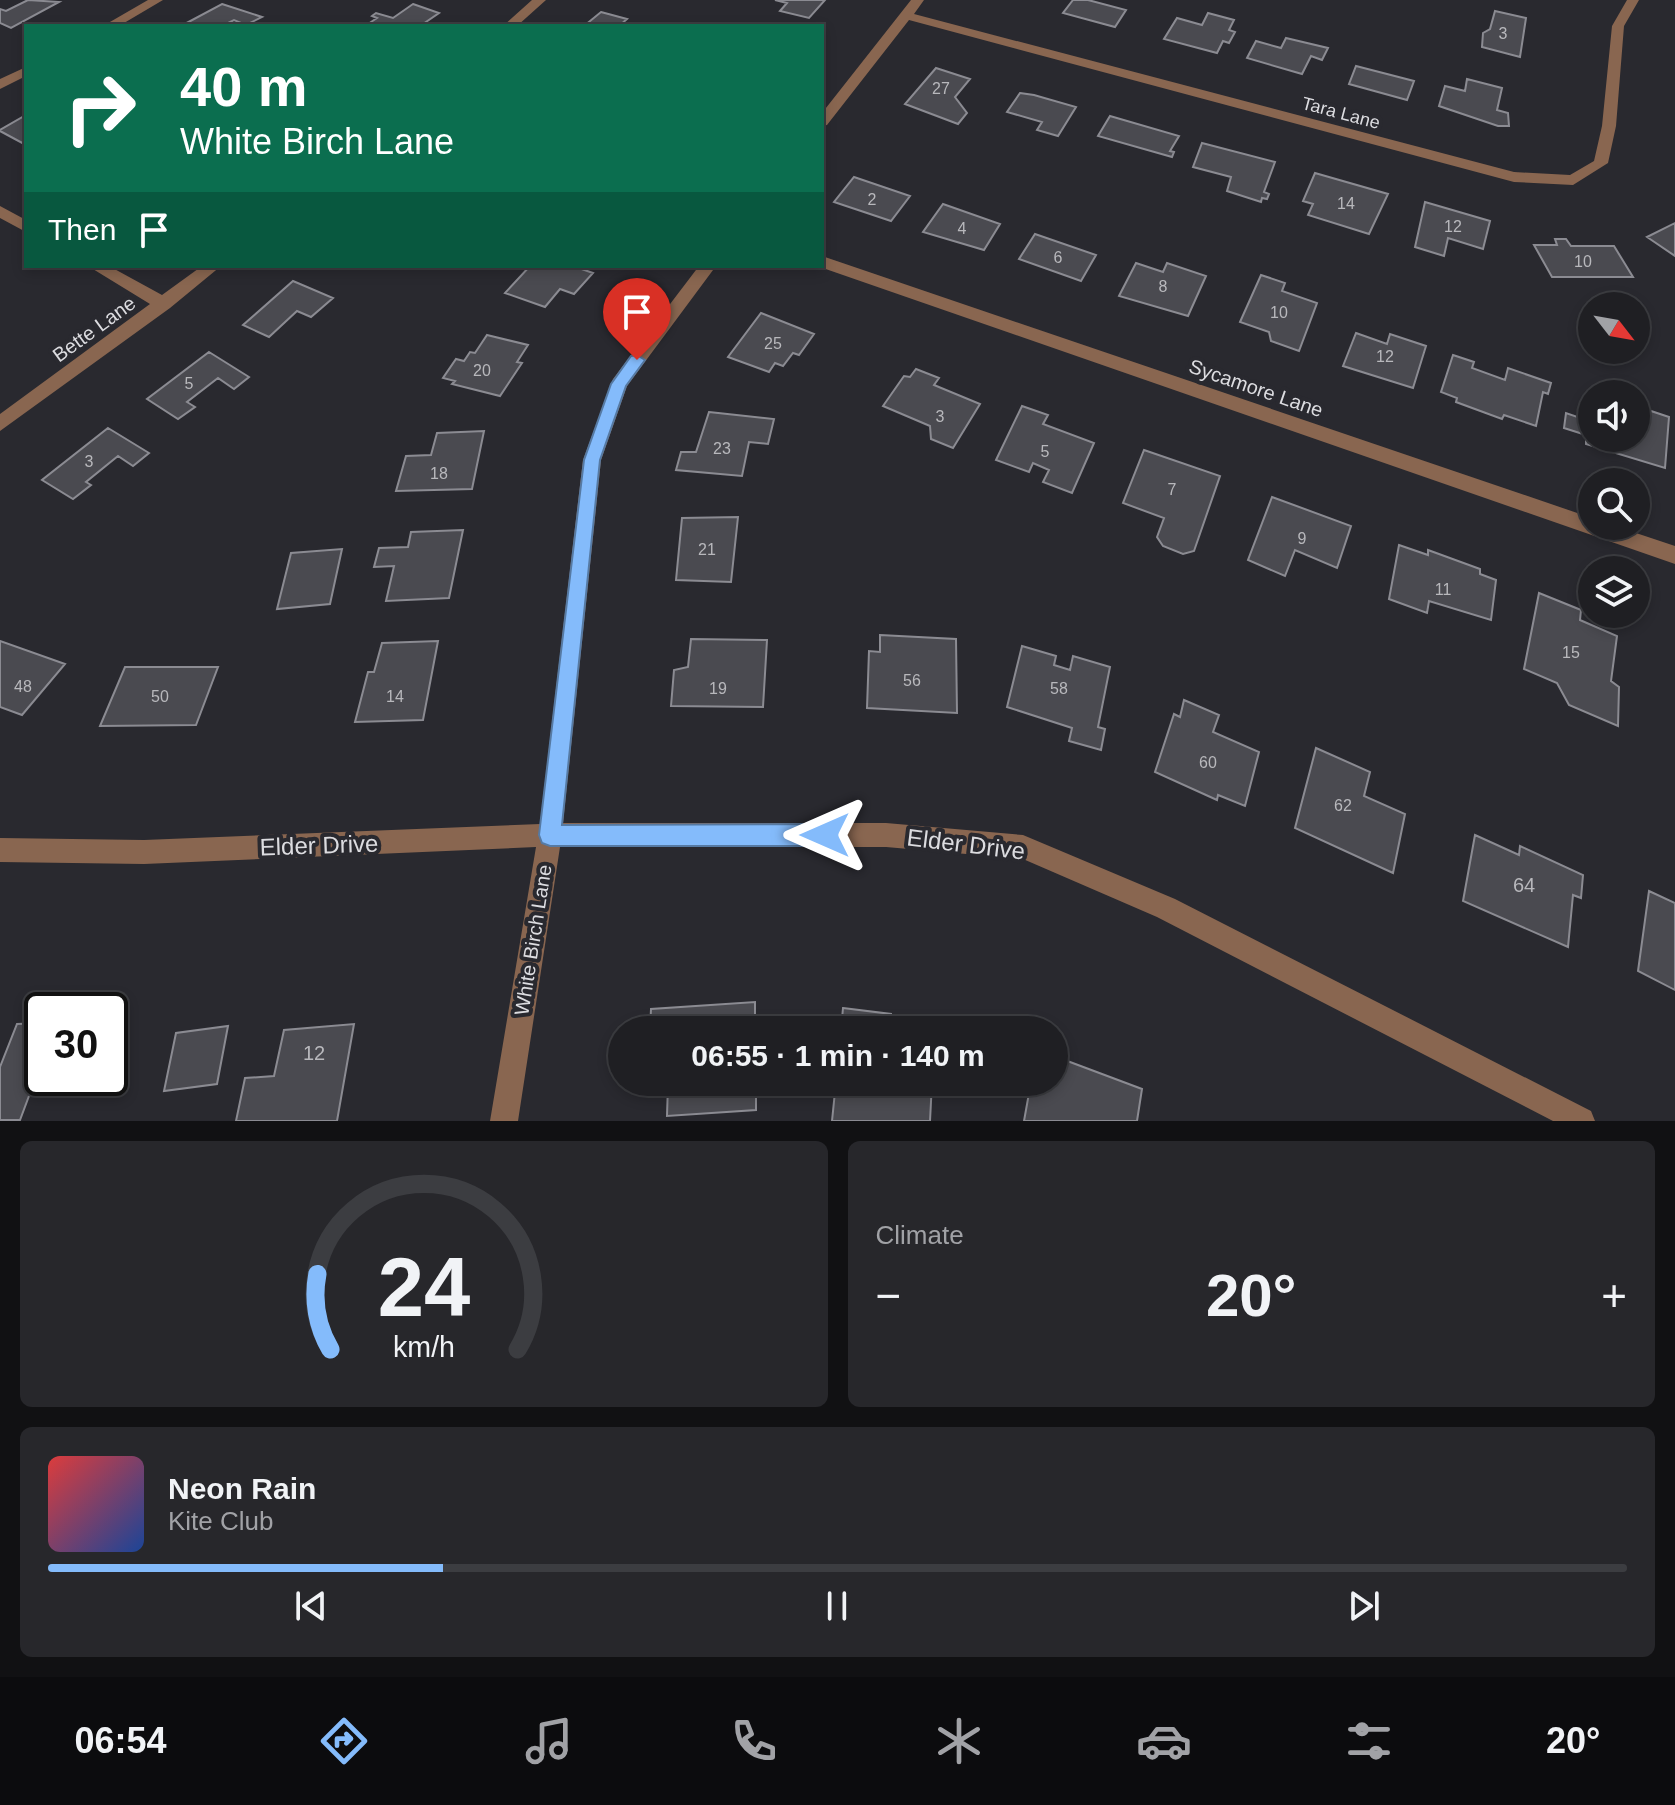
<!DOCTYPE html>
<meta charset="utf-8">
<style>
:root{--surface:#1f1f23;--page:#27272b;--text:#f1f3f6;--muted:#a1a2a6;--line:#3c3d41;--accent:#84bbfb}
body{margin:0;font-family:Arial,sans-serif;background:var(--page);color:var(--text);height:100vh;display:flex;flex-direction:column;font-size:30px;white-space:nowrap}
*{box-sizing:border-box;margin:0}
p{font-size:26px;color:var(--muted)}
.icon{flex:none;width:44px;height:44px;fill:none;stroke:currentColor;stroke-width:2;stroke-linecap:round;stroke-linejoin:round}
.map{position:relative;height:1121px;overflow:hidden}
.sheet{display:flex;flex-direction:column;gap:20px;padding:20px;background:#111113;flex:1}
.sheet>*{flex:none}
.top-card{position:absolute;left:24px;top:24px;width:800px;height:244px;border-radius:0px;box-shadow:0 4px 12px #0003,0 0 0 2px var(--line);background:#0b6e4f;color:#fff;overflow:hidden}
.needle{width:52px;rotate:121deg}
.controls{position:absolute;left:1578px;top:292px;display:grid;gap:16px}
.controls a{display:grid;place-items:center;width:72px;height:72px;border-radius:50%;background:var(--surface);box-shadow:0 4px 12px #0003,0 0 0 2px var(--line);font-size:40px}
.speed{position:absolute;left:24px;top:992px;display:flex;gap:16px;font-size:40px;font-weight:700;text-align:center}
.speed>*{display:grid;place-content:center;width:104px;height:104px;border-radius:50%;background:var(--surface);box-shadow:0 4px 12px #0003,0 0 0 2px var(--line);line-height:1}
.speed .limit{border:4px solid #111;border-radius:12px;background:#fff;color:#111}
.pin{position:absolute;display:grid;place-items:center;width:68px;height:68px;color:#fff;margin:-82px -34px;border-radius:50% 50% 50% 0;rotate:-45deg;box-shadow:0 0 8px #0007}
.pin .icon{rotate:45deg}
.me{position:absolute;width:88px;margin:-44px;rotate:270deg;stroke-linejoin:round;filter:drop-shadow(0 0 6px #0008)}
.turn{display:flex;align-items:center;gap:28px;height:168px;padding:0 24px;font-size:36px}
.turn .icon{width:104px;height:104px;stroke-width:2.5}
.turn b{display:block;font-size:56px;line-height:68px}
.then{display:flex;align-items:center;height:76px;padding:0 24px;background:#0003;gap:16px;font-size:30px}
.big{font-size:60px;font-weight:700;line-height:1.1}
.sheet .card{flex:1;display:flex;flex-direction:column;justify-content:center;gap:12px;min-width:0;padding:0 28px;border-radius:12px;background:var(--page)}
.sheet .dial{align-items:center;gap:0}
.dial svg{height:208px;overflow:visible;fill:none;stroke:var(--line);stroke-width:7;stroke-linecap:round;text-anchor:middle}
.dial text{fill:var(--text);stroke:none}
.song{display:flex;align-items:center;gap:24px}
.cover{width:96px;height:96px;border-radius:12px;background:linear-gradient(135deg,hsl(0 70% 55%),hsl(220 70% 35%))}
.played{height:8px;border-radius:4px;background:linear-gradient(90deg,var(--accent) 25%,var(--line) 25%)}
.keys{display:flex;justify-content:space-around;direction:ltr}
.heat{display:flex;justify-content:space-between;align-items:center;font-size:44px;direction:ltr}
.sheet .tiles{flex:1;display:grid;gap:20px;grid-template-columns:1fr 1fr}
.card:last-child{grid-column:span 2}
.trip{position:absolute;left:608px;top:1016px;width:460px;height:80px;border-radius:40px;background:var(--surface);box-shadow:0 4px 12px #0003,0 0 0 2px var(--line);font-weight:700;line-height:80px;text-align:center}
.tab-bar{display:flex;height:128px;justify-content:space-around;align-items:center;background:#0c0c0e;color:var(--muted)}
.tab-bar .icon{width:56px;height:56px}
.tab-bar .on{color:var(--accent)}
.tab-bar b{font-size:36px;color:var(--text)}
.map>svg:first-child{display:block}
.building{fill:#4a4a50;stroke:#8b8b92;stroke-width:2}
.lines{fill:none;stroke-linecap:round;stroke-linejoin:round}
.minor{fill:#896650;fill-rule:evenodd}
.route{fill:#84bbfb;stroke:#567aa3;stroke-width:2}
.labels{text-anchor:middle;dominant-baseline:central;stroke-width:8;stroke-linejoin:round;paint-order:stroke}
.number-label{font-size:16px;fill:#b8b8bc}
.far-street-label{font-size:18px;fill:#dcdce0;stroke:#29292f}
.street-label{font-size:20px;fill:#dcdce0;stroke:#29292f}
.near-number-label{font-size:20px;fill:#b8b8bc}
.near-street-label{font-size:24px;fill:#dcdce0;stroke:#29292f}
</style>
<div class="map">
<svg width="1675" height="1121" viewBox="0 0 1675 1121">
<rect width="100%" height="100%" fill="#29292f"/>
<path class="building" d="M28,0L59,2L11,28L0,23V9L6,11Z
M775,0H825L809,18L780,11L787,3Z
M1073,0H1088L1126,10L1115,27L1063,13Z
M222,4L262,17L246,25L234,20L222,26H181Z
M413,4L439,13L420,26L368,24L377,18L372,16L376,13L393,18Z
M1495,11L1526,18L1520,57L1482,47L1483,33L1490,29Z
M601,12L627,19L619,26H584Z
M1208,13L1234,20L1229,30L1235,32L1229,43L1223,41L1217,53L1164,39L1177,18L1202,25Z
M1286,38L1328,48L1322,60L1311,56L1302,74L1247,58L1256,41L1281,48Z
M1356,66L1414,81L1407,100L1349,84Z
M936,68L970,79L955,97L967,113L958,124L905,104Z
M1467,79L1502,88L1497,110L1508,113L1509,126H1498L1439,106L1445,86L1465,91Z
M1020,93L1034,95L1076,107L1058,136L1037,130L1042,122L1007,112Z
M26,115V145L0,131V130Z
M1110,116L1179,136L1170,151L1174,152L1172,157L1098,136Z
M1202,143L1275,162L1264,192L1269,194L1267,199L1262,198L1261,202L1227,191L1231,177L1193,167Z
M1315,173L1388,194L1369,234L1308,215L1313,204L1303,201Z
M854,177L910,196L891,221L834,202Z
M1425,202L1490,221L1483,249L1448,238L1444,256L1415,247Z
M943,204L1000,224L984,250L923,232Z
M1675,223V256L1647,237Z
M1035,234L1096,255L1081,281L1019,259Z
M1555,239H1566L1571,246H1614L1633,277H1552L1534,245H1557Z
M1136,263L1163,272L1167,263L1206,276L1188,316L1119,296Z
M530,266H573L593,273L574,294L560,289L545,307L505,293Z
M1261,275L1285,283L1282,291L1317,303L1299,351L1271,341L1269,332L1240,322Z
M293,281L333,298L311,317L297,311L269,337L243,325Z
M761,313L814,334L799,355L793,353L783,366L775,363L769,372L728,357Z
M1356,333L1387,344L1390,334L1426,346L1413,388L1343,366Z
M487,335L528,345L517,362L522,363L500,396L452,384L455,381L443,378L456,359L464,361L470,352L475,353Z
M209,352L249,377L234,389L218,378L187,402L195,407L178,419L147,399Z
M1453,355L1474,362L1472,368L1505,380L1508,368L1551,383L1548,394L1543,392L1536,426L1504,415L1502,419L1456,402L1457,398L1441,392Z
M916,369L939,378L934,385L980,404L953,448L931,439L930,426L883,406L904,376L910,377Z
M1589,404L1592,405V438H1636V406L1669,417L1665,468L1586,444V435L1564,428L1566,413L1586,420Z
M1022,406L1048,415L1043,424L1094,443L1072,493L1043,482L1049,470L1033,463L1029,472L996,460Z
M709,412L774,419L768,444L749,442L742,476L676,470L681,452H696Z
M108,428L149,453L133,466L118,456L86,482L91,485L73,499L42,480Z
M484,431L472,489L396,491L406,456L431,455L437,433Z
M1144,450L1220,476L1194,551L1183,554L1163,546L1157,537L1164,518L1123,503Z
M1272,497L1351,526L1337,568L1295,550L1285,576L1248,560Z
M738,517L731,582L676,580L682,518Z
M463,530L449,598L386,601L394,566L374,567L379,548L408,547L411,532Z
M1399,545L1428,555V550L1480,569V574L1496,580L1491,620L1429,601L1427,613L1389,599Z
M342,549L330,604L277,609L291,553Z
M1539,593L1581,610L1580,620L1617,636L1611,681L1619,687L1618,726L1569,705L1557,683L1524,669Z
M880,635L956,639L957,713L867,708L869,651L880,652Z
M691,639L767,640L763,707L671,706L674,670L688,667Z
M0,641L65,664L22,715L0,707Z
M438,641L423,720L355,722L368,672H374L382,643Z
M1022,646L1056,656L1054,665L1070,670L1073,656L1110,667L1098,727L1105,729L1101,750L1069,741L1072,728L1007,707Z
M125,667H218L196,725L100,726Z
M1184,700L1219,715L1213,732L1259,752L1245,806L1218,795L1217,800L1155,772L1174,714L1180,717Z
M1316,748L1370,772L1364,796L1405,814L1393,873L1295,828Z
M1475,835L1519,855L1520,846L1583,875L1581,898L1573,895L1568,947L1463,901Z
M1649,891L1675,903V990L1638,971Z
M755,1002V1030H650L651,1009Z
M843,1008L891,1014V1030H841Z
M123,1019L110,1058V1020Z
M42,1023V1078H103L101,1085L32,1088L20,1120H0V1067L17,1024Z
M354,1024L337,1121H236L245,1078L274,1076L284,1030Z
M228,1026L217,1084L164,1091L176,1033Z
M1054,1056L1142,1089L1137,1121H1024L1031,1082H1054Z
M648,1082H756V1110L667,1116L668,1084L648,1085Z
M836,1082H932L930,1121H832Z"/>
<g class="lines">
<path class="minor" d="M148,0H163L119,26H103Z
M532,0H546L517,26H503Z
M911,0H924L914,14L1514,172L1570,175L1594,161L1602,126L1612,26L1627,0H1639L1624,26L1616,126L1608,163L1573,185L1514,182L909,20L827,125L822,126V113Z
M26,67V76L0,89V79Z
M0,206L26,220V232L0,218Z
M822,256L1592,518V526H1615L1675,546V564L817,266H822Z
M88,266H109L162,295L202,266H221L170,308L0,431V414L150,304Z
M699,266H716L627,386L601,460L563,823H886L1023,835L1175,899L1591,1111L1595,1121H1553L1157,917L1023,859L886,847H560L518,1121H490L536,847L144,864L0,862V838L144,840L540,824L583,460L613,379Z"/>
</g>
<path class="route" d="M637,355L645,360L626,386L600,460L562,825L825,824L832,827L836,835L832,842L825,846H550L542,843L539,835L584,460L611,384L631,356Z"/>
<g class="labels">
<g class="number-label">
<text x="1503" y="33">3</text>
<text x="941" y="88">27</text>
<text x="872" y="199">2</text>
<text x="1346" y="203">14</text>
<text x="1453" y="226">12</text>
<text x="962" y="228">4</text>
<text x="1058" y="257">6</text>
<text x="1583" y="261">10</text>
<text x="1163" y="286">8</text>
<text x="1279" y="312">10</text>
<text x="773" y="343">25</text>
<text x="1385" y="356">12</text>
<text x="482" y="370">20</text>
<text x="189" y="383">5</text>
<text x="940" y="416">3</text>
<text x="722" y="448">23</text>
<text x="1045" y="451">5</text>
<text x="89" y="461">3</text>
<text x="439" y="473">18</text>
<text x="1172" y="489">7</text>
<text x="1302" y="538">9</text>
<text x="707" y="549">21</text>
<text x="1443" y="589">11</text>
<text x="1571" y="652">15</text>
<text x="912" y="680">56</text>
<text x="23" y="686">48</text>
<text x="718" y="688">19</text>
<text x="1059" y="688">58</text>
<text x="160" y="696">50</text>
<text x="395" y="696">14</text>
<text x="1208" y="762">60</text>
<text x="1343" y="805">62</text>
</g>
<g class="far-street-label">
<text transform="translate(1341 113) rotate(15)">Tara Lane</text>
</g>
<g class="street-label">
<text transform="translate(94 329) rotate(-36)">Bette Lane</text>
<text transform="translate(1256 388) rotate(19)">Sycamore Lane</text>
<text transform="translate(533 940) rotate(-81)">White Birch Lane</text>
</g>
<g class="near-number-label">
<text x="1524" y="885">64</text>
<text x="314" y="1053">12</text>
</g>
<g class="near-street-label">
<text transform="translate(966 844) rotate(7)">Elder Drive</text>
<text transform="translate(319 845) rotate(-2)">Elder Drive</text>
</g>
</g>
</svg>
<div class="controls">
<a><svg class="needle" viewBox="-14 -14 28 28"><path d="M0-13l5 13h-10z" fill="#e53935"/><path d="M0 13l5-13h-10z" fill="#a1a2a6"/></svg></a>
<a><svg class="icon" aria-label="sound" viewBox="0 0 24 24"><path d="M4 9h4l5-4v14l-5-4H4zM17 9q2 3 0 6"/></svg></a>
<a><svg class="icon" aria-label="search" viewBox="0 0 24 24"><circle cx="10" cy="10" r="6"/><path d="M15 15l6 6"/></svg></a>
<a><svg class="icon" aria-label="layers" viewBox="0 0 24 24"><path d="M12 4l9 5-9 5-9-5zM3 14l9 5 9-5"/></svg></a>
</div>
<div class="speed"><div class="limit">30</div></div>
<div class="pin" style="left:637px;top:360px;background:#d93025"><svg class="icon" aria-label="arrive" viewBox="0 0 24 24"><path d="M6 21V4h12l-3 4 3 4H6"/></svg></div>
<svg class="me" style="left:825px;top:835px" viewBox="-20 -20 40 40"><path d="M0-17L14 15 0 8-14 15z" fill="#84bbfb" stroke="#fff" stroke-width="4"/></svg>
<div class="trip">06:55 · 1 min · 140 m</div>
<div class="top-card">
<div class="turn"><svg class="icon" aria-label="right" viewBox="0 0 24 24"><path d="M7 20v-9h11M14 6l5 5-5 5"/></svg><div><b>40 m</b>White Birch Lane</div></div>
<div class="then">Then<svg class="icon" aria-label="arrive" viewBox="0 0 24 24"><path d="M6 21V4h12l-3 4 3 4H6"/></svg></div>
</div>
</div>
<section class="sheet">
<div class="tiles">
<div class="card dial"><svg viewBox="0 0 100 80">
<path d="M14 69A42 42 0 1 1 86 69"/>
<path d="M14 69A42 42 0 0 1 9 40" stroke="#84bbfb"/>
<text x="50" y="56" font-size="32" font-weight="700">24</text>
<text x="50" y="72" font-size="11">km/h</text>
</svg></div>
<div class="card"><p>Climate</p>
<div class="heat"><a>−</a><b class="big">20°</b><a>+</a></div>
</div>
<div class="card">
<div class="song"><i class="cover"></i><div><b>Neon Rain</b><p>Kite Club</p></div></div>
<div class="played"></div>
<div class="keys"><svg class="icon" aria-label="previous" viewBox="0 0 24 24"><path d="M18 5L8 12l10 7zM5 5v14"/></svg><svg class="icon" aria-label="pause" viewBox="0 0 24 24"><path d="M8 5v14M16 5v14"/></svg><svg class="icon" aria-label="next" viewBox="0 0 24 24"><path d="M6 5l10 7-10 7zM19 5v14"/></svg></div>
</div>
</div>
</section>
<nav class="tab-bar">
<b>06:54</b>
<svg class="icon on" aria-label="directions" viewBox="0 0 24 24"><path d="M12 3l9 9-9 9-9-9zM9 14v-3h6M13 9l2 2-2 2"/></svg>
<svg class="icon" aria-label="music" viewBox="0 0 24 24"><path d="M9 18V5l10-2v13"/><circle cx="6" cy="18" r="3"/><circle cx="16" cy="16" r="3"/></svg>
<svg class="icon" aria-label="phone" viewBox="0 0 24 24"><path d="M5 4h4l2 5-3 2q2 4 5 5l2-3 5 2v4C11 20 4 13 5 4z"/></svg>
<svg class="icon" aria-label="climate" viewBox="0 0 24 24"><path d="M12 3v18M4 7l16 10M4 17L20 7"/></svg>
<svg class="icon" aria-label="car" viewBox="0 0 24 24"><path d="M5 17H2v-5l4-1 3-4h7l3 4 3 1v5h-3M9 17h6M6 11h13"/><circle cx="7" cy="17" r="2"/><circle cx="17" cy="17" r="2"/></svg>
<svg class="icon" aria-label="filters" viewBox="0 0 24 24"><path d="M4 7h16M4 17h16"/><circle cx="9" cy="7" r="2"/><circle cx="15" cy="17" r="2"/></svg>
<b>20°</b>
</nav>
